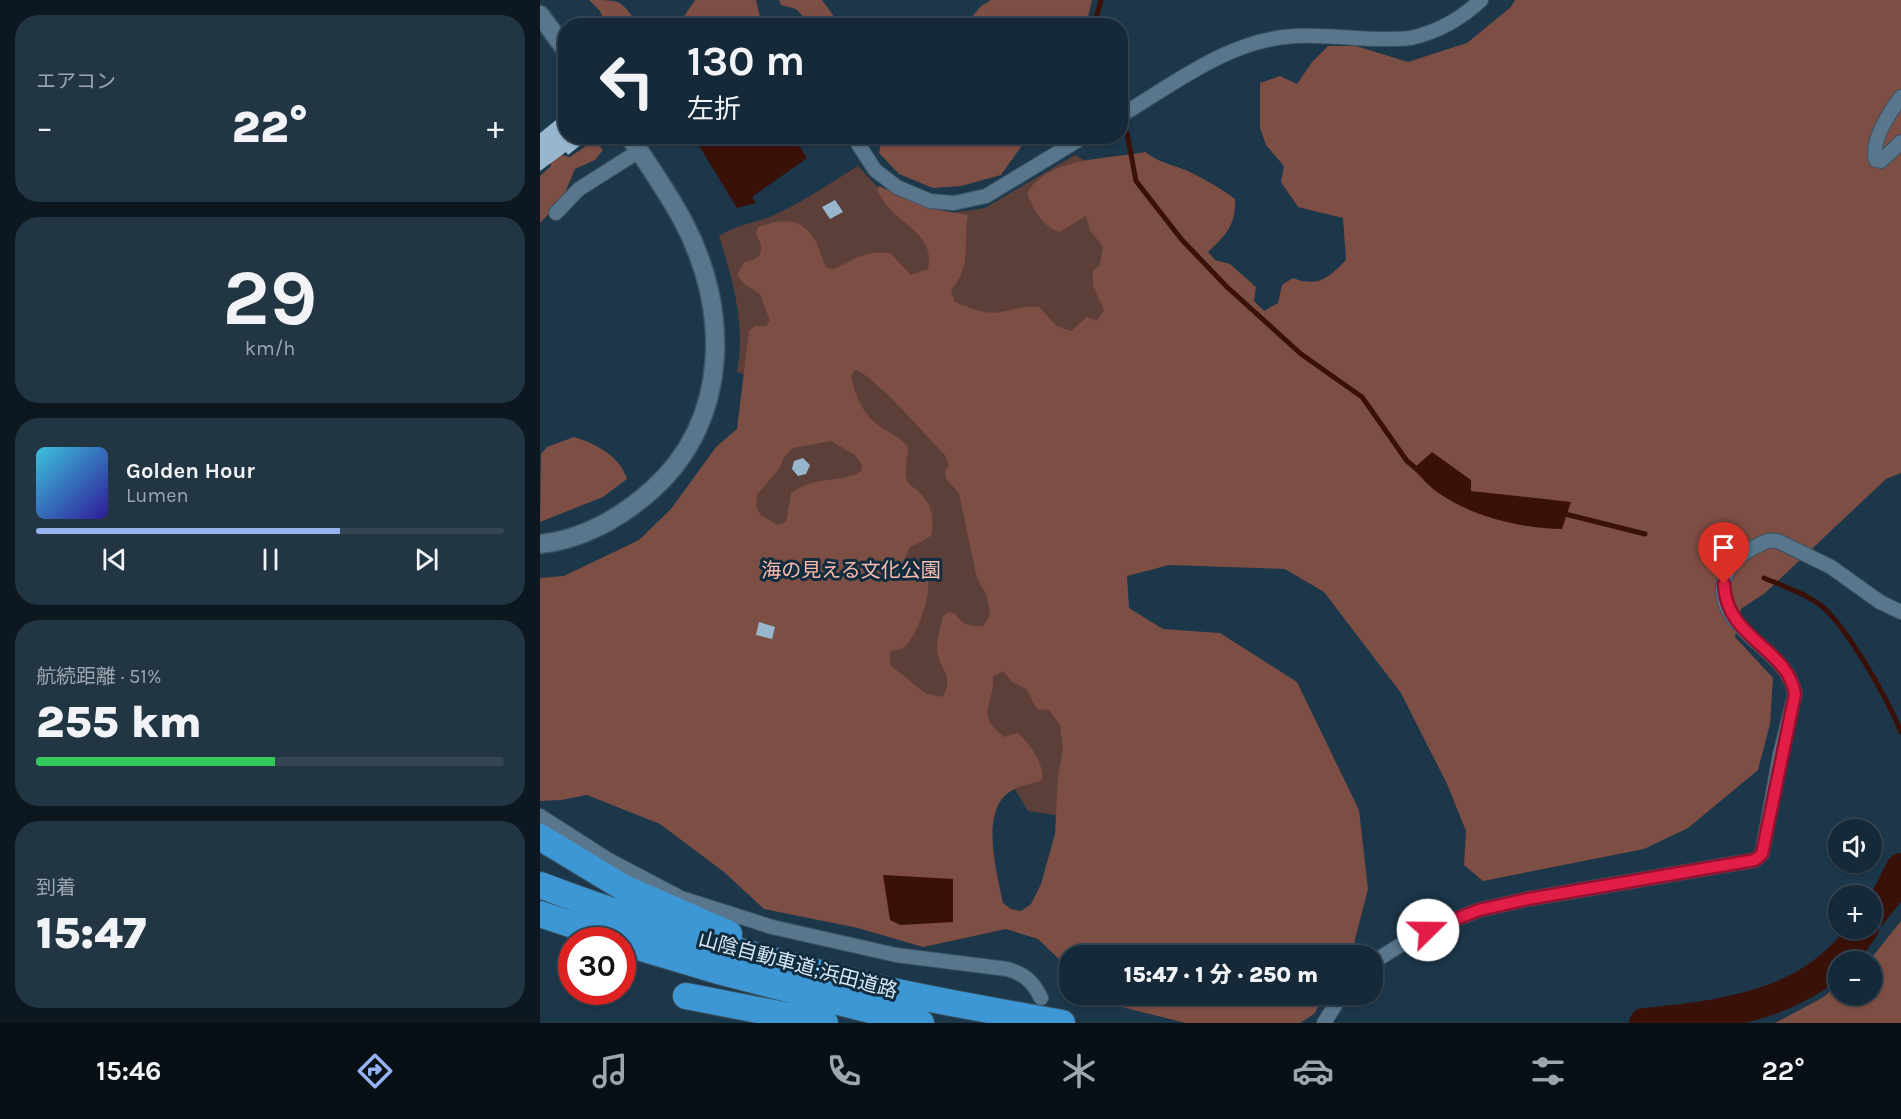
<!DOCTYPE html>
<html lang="ja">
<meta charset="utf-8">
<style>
:root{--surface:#152938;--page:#223543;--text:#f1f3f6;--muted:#9da6ae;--line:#344553;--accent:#95b2f1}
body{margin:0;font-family:Karla,"Noto Sans JP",sans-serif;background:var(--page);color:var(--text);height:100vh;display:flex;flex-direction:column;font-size:22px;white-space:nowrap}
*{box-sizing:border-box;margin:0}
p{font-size:20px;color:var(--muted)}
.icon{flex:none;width:33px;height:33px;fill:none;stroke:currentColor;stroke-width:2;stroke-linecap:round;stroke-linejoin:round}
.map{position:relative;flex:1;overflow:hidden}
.drawer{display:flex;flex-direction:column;gap:15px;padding:15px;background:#0c171f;width:540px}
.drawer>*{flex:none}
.top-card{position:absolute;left:18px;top:18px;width:570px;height:126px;border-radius:24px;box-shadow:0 2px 4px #0004,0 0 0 2px var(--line);background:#152938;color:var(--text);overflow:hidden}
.fabs{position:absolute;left:1288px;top:819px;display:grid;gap:12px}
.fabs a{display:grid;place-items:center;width:54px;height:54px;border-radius:50%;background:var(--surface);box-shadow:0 2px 4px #0004,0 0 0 2px var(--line);font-size:30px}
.speed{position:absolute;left:18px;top:927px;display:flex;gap:12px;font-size:30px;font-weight:700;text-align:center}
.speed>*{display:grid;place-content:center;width:78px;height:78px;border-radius:50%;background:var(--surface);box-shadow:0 2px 4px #0004,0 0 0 2px var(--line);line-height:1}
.speed .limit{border:9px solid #d22;background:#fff;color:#111}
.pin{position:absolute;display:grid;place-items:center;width:51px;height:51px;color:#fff;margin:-62px -26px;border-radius:50% 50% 50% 0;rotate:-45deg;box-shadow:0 0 6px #0007}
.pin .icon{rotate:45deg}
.me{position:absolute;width:66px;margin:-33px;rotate:68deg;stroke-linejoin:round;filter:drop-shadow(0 0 4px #0008)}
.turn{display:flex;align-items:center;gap:21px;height:126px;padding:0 30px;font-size:27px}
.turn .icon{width:78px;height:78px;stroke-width:2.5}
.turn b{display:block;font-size:42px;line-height:51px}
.big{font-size:45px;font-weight:800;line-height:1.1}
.drawer .tile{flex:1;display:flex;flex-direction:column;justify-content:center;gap:9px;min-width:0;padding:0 21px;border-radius:24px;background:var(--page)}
.drawer .dial{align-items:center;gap:0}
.dial b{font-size:78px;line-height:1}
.song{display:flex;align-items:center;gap:18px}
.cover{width:72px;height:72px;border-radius:9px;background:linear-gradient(135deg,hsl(190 70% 55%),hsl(250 70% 35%))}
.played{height:6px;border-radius:3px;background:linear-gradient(90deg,var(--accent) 65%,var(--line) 65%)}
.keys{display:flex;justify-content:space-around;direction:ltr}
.heat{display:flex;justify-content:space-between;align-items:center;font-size:33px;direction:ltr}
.charge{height:9px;border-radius:4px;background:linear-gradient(90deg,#34c759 51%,var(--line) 0)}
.trip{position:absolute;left:519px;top:945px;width:324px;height:60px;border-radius:24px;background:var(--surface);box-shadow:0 2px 4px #0004,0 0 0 2px var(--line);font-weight:800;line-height:60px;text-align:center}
.tab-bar{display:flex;height:96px;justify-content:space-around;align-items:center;background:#081016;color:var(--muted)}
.tab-bar .icon{width:42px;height:42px}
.tab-bar .on{color:var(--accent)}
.tab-bar b{font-size:27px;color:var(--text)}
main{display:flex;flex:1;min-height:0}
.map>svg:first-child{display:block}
.green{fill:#5b3f38}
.forest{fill:#7d4e43;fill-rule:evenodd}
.water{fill:#3a1109}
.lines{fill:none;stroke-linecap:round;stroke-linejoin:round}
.stream{stroke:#3a1109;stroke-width:5}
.river{stroke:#3a1109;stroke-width:30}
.building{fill:#98b7cf}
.minor-casing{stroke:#3a5363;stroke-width:16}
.tertiary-casing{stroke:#3a5363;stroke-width:21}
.motorway-casing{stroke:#3a5363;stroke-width:28}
.minor{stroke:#59768c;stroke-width:14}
.tertiary{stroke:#59768c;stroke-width:18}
.motorway{stroke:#3c97d4;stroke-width:26}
.route-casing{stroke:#92132f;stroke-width:15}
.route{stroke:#e11d48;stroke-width:10}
.labels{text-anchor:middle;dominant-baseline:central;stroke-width:6;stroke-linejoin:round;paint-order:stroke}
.park-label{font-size:20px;fill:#fcbcad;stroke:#112c3f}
.street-label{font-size:20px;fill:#d8e8f5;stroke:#112c3f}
</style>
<main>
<section class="drawer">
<div class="tile"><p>エアコン</p>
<div class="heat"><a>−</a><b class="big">22°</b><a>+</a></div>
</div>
<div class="tile dial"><b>29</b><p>km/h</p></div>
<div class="tile">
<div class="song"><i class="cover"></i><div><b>Golden Hour</b><p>Lumen</p></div></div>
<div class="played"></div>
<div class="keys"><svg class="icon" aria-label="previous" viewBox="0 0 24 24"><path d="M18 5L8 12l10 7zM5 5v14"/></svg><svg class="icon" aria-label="pause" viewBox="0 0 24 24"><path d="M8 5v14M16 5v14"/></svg><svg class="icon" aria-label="next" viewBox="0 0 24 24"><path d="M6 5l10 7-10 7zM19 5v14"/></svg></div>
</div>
<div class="tile"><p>航続距離 · 51%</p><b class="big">255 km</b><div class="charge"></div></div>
<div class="tile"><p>到着</p><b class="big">15:47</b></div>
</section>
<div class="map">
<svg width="1361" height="1023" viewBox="0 0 1361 1023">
<rect width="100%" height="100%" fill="#1c374a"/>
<path class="green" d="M535,155L555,166L572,184L542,727L527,817L488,811L472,784L177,542L193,507L206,375L197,372C206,325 193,281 179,236C195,225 215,223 232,216C262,203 290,183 318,166L343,193L404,214L445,208Z"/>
<path class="forest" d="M49,0C84,0 79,0 99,25H66L60,11Z
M155,0H216L220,17L217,25H132L141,21Z
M239,0H282L300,25H271L256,9L241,5Z
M451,0H552L546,25H425L441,6Z
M975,0H1361V473L1346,479L1225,593L1201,609L1195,637L1233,678L1230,724L1218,770L1148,828L1104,849L943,881L924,865L926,831L907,784L861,693L784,592L745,569L629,565L587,576L589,608L623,629L680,633L757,682L819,810L828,889L811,955L530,956L529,979L521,961L498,939L466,929L383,947L318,928L224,909L184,872L120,824L47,795L21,800L0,801V578L24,576L99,540L131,509L176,447L197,429L209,331L215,326H226L230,321L220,294L204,284L197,275L204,262C223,259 225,250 216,234L218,227C242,219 261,216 276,241C280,250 282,259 287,268L293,269C316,260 323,250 350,253L371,275L388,269C395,236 365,227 347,206C343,201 340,195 337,190L339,186L388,208L428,215C422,244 433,265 411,290L415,302C429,308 445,315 461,312C475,309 484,305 499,307L517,326L531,331L547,317L557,321L564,310L553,286V271L560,265L563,247L550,230L546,216L520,232C504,229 492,207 487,193C510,156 566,160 605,152C617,161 626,163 640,168C653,172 684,190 695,199C696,225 686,235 668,252L675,260L690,264L716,287L714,301L724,311L738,303L742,285L753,278C779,288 789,277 806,260L803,218L758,207L741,182L744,166L726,145L720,128V83L740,76L757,84L772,62L788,46H816L868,62L927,43L971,7ZM315,370C331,372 389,439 405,455L409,465L405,472L406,479L419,493L437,579L447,596L450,615L443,626C429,626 422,625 415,613L408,612L403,616C401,626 396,641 397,651C399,669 416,677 402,697L385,693L350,665V652C354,650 359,650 363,648C378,636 391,595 388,578L368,565L366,558L369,548L391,536C394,519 393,506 380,493C377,489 372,487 369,484C362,474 368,458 368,447C359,437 352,434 342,428C324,417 315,396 311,376ZM291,441L315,455L322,465L321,471C302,484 278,474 251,493L246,522L238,525L221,515L216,507L217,495L239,469L244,457L253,448ZM463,671L472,682L486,689L497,709L509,710L520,725L523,748L518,777L515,834L501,884L491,904L481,911L471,909L463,903C457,873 439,810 471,791C481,784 491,785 502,780C505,765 489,741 477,733L464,737C434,713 454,708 453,677Z
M342,137V136L488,137L461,175L421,186L393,188L359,174L339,153Z
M57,143L63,150L55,160L35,169L22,200L0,223V176L11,166V160L22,155L30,157L49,144Z
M34,437C55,443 81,457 87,479L63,497L0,522L1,454L7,447Z
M1361,921V1023H1235L1282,998L1299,985V994H1332V962L1329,961Z
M545,995H786L774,1014L760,1023H646L549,999Z"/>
<path class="water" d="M162,137H254L267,158L212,197L216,203L197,208L156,141Z
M892,452L931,480V491L1031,502L1022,529C980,528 932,517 897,492C888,486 881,476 873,469Z
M343,875L413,879V922L360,925L350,920Z"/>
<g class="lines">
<path class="stream" d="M554,26L561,0
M587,133L596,181L642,240L687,287L761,354L822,397L867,461L879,471
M1021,513L1105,534
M1224,578C1245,587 1274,596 1289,613C1314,640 1347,698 1361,732"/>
<path class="river" d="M1332,914L1348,894L1361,868
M1104,1023C1186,1015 1276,1004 1324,928"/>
</g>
<path class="building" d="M26,112V136H52L28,155L26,152L0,171V133Z
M295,200L303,212L290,219L282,207Z
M263,458L270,465L266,474L258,476L252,469L254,461Z
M219,622L235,627L232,639L216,635Z"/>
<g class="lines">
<defs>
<path id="minor" d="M1361,97C1350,112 1330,141 1336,160L1341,161L1361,142
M580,116C634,84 690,39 755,36C794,34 832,42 871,38C897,32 921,19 941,0
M313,136L335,170L357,187L390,201L414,203L446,196L545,136
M16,213L39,189L99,151
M0,816L67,859L141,898L232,927L356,955L467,969C485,974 493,982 501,998
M832,963L876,935L939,910L988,899L1215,860L1222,854L1240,755L1255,694C1249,659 1210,644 1192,616C1173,588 1186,562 1213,548C1222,543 1228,539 1238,541L1291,567L1340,602L1361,612
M784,1023L802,994"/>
<path id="tertiary" d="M0,15L26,50
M0,544C42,540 82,517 113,489C190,419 190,309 143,221C127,191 108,164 89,136"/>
<path id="motorway" d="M0,837L84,888L189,934
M0,885C111,927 224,960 339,988C400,1002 461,1012 522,1023
M0,914L79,940
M82,942L182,972L381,1023
M146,996L285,1023"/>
</defs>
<use href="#minor" class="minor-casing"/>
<use href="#tertiary" class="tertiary-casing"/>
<use href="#motorway" class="motorway-casing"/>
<use href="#minor" class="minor"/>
<use href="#tertiary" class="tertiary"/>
<use href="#motorway" class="motorway"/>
</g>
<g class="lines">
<defs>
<path id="route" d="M888,930L939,910L988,899L1215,860L1222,854L1255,694C1247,647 1186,639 1184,584"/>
</defs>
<use href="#route" class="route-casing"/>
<use href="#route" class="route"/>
</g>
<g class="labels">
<g class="park-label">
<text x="311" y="570">海の見える文化公園</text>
</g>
<g class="street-label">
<text transform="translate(258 965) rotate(15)">山陰自動車道;浜田道路</text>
</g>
</g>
</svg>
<div class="fabs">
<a><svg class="icon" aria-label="sound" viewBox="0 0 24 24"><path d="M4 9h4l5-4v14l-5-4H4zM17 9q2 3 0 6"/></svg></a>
<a>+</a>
<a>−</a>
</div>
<div class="speed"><div class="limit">30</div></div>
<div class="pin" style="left:1184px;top:584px;background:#d93025"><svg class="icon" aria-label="arrive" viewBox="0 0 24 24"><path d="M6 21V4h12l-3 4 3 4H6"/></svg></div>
<svg class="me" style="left:888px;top:930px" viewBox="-20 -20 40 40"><circle r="19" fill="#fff"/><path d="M0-13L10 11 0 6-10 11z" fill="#e11d48"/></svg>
<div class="trip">15:47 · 1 分 · 250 m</div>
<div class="top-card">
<div class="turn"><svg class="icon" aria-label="left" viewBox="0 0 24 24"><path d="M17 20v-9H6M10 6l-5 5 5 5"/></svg><div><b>130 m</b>左折</div></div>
</div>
</div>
</main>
<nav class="tab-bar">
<b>15:46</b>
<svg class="icon on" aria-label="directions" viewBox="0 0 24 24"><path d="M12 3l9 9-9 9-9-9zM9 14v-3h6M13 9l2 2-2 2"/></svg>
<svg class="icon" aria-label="music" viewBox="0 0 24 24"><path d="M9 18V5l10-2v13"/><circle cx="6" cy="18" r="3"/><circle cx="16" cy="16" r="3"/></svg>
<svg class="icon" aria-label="phone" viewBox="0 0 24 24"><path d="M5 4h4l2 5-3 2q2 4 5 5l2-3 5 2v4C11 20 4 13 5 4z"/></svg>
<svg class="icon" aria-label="climate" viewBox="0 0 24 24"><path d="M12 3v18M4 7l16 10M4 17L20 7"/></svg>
<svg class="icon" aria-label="car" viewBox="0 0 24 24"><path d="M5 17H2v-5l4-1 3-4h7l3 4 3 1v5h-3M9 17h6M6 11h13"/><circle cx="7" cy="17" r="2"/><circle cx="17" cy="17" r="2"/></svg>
<svg class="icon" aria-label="filters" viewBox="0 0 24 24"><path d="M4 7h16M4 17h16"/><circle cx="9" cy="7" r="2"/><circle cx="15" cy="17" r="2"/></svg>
<b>22°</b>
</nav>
